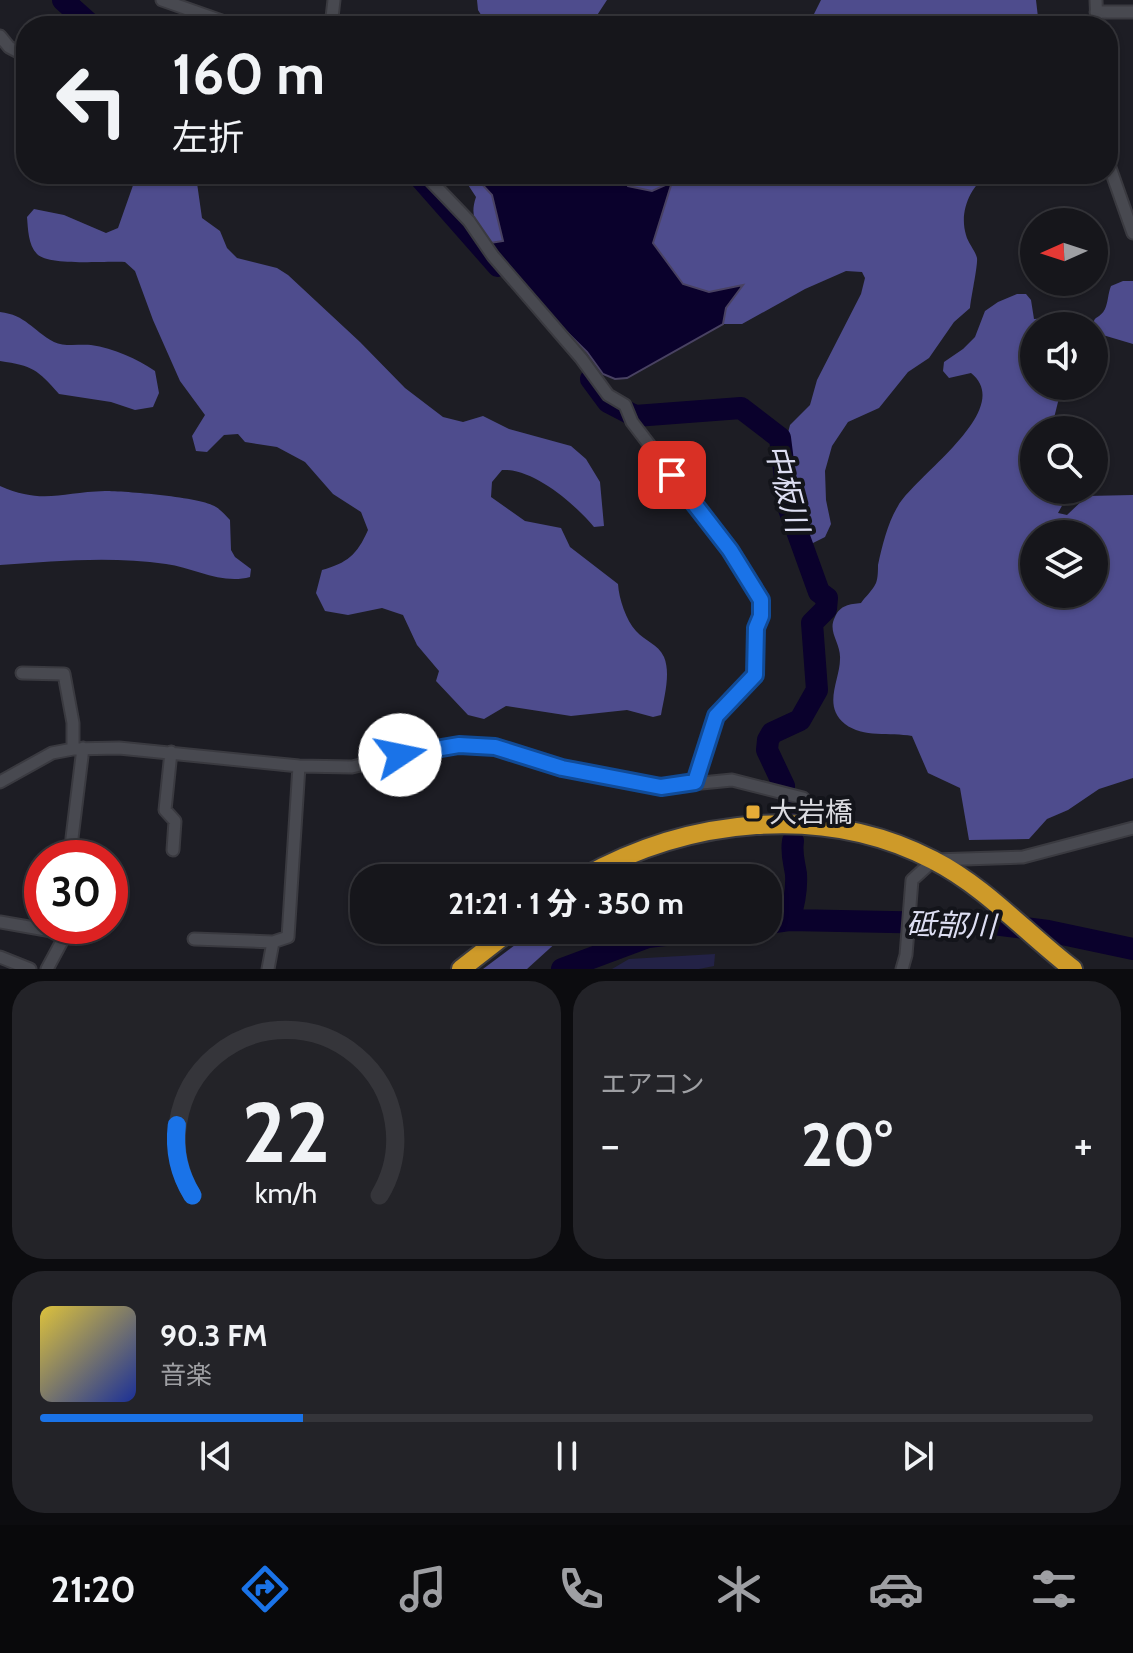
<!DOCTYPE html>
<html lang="ja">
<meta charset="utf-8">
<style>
:root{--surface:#16161b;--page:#232328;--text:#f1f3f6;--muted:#9e9fa3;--line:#35353a;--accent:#1a73e8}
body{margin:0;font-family:Cabin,"Noto Sans JP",sans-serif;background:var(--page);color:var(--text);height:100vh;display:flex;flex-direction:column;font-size:30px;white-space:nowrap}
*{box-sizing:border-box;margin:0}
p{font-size:26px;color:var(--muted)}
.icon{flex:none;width:44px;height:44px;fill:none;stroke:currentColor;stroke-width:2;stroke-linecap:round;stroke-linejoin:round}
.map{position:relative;height:969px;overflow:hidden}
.sheet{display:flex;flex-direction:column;gap:12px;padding:12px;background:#0c0c0f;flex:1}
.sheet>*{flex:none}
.hud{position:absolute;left:16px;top:16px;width:1102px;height:168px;border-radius:32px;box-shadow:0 2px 6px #0004,0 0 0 2px var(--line);background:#16161b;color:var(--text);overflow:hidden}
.needle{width:52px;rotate:267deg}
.buttons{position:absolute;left:1020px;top:208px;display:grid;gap:16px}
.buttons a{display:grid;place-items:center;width:88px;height:88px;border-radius:50%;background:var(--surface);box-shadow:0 2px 6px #0004,0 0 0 2px var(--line);font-size:40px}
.speed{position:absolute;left:24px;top:840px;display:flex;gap:16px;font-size:40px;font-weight:700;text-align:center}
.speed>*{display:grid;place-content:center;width:104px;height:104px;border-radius:50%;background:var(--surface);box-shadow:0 2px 6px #0004,0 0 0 2px var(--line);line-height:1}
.speed .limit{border:12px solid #d22;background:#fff;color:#111}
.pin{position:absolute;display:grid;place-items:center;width:68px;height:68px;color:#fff;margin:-34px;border-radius:16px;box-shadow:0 4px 12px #0006}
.me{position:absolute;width:88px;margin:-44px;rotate:79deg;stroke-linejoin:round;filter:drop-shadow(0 0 6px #0008)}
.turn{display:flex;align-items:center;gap:28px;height:168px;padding:0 24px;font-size:36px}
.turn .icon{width:104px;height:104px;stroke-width:2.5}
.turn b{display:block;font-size:56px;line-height:68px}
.big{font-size:60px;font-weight:800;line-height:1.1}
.sheet .widget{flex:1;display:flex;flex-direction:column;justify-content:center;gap:12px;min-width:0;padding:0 28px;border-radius:32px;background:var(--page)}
.sheet .dial{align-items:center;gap:0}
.dial svg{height:208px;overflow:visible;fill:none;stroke:var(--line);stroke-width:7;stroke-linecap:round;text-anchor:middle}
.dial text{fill:var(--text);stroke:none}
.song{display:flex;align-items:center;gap:24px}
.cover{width:96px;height:96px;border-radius:12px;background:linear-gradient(135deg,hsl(50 70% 55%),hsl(230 70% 35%))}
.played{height:8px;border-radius:4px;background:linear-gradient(90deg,var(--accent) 25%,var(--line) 25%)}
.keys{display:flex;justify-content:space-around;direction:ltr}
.heat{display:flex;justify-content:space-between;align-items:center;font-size:44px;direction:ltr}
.sheet .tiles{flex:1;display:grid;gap:12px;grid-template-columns:1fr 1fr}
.widget:last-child{grid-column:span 2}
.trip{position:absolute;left:350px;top:864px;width:432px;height:80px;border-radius:32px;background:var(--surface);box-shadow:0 2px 6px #0004,0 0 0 2px var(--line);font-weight:800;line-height:80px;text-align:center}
.tab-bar{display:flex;height:128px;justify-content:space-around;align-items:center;background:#09090b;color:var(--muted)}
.tab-bar .icon{width:56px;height:56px}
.tab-bar .current{color:var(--accent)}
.tab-bar b{font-size:36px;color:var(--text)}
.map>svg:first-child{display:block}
.green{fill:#232246}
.forest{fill:#4e4c8d;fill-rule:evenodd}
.water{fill:#0a012c;stroke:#494262;stroke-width:2}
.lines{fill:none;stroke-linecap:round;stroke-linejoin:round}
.river{stroke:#0a012c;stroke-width:22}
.minor-casing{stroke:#3a3a40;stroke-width:15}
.trunk-casing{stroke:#3a3a40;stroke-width:22}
.minor{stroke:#484950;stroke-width:11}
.trunk{stroke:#ce9a29;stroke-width:18}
.route-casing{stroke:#114b97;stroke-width:20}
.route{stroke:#1a73e8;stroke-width:14}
.poi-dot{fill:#e7ac37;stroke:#13141a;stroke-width:3}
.labels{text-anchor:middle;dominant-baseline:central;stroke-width:8;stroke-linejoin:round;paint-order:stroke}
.poi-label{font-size:28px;fill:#dbdbe0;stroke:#13141a;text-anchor:start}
.water-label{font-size:30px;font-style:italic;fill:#dddef2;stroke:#13141a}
</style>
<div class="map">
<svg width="1133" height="969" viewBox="0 0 1133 969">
<rect width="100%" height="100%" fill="#1d1d24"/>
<path class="green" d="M715,954L714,966L699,969H612L629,959Z"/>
<path class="forest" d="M477,0H607L590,26H488L478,10Z
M821,0H1036L1039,26H808Z
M137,174H201L197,183L202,218L220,231L227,248L237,258L277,268L288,275L360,342L405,388L443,417L463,422L483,416L509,429L571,446L586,459L600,482L604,526L594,527C575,504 533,468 502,470L492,482L491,497L525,521L561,528L570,547L618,584C619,599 626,620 636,631C645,641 658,644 664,657C671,674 664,697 661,715L653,717L627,710L571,716L506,706L484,719L468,715L436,681L439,671L417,645L403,615L382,608L348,615L325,611L316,593L322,570C347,563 357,555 368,530L361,512L333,494L305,462L277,447L245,442L238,434L224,435L207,452L196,451L192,436L205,415L180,381L153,320L135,271L125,262C107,261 48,266 37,254C28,245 28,228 27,217L34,209L64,215L106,233L118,228Z
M461,174H480L479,182L492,195L503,241L490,243C477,227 469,217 476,197Z
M621,174H988C970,187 959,212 966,235C968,243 975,250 977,258C978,265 971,297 970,308L954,322L929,358L908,372L879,408L848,422L832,446L825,471L826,500L831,524L825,537L811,544L805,540L788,484L783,452L790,425L810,405L817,380L861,294L865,278L862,272L846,271L805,289L742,324H723L726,308L742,286L709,292L683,284L653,243L671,183L652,191L628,186Z
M1123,281H1133V344L1096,333C1089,314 1099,321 1105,309C1108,303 1108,293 1111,286Z
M1017,294H1026L1031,300L1034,319L1061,317L1064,326H1034V386H1062L1051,430H1034V490H1067L1068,495L1058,513L1067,515L1087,496L1133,495V778L1099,789L1068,810L1047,819L1029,839L969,840L960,788L928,773L912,736C890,732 863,738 845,724C822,706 840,680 840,659C841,643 827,632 835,617C840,605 850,604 861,603C865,597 873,590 876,583C878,578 878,570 878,565C882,546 888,522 898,506C916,475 1016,409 971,373L949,378L943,371L944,362L963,349L975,337L985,311L998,302ZM1034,534H1094V594H1034Z
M0,312C26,315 32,330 54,342C64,347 79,344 91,345C114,348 137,359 155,371L159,393L153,407L135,410L111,402L59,394C37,369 33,366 0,361Z
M0,486C43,505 62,492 105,491C124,491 202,497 216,507C221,510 226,516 230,520L231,550L235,557L251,569L250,577C222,585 195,568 166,564C111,556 55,561 0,565Z
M535,930H570L527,969H483Z"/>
<path class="water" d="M480,174H621L628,186L652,191L672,182L653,243L683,284L709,292L743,285L726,308L723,324L627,378L615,379L603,374L587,352L522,288L490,243L503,241L492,195L479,181Z"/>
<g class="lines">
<path class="river" d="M63,0L92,26
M417,174L498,266
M591,379L608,402L635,416L741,408L780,438L789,509L819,592L827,598L826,609L812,623L817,690L800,720L772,733L768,740L767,750L784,786
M789,813L791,802
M789,920C794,905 797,891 796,874C794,861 791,854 793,841
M768,923L789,920L993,924L1048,931L1133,949
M562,969L648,937L708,930"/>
<defs>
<path id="minor" d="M162,0L236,26
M1096,0L1097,26
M1096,12H1133
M331,26L334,0
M0,36L9,47L26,56
M1108,162L1133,233
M424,174L469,221L493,256L581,358L608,395L625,405L632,422L730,550L754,587L761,600V616L756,628L755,675L716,716L695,782
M22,673L64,674L73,723V749
M171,752L165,810L175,821L173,850
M0,782L52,753L73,749L119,748L299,766L352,767L424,750L459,745L495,747L562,768L661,787L732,780L803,798L830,827
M72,858V838L83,748
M0,922L63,933
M194,939L273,942L288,937L299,766
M0,957L30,969
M47,969L61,943L64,926
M268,969L273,942
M902,969L906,955L912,880L934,860L1023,857L1133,828"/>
<path id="trunk" d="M582,878C688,818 823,803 933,860C986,887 1027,934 1073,969
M461,969L511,930"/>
</defs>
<use href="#minor" class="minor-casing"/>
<use href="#trunk" class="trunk-casing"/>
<use href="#minor" class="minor"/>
<use href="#trunk" class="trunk"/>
</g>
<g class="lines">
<defs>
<path id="route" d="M400,755L459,745L495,747L562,768L661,787L695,782L716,716L755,675L756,628L761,616V600L730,550L672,475"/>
</defs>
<use href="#route" class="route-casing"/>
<use href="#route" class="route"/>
</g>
<rect class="poi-dot" x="745" y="804" width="16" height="16" rx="4"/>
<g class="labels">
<g class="poi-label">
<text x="769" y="812">大岩橋</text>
</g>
<g class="water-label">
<text transform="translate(787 488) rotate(75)">中板川</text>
<text transform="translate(951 925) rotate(2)">砥部川</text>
</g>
</g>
</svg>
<div class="buttons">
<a><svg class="needle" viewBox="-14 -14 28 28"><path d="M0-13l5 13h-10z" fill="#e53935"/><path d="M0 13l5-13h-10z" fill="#9e9fa3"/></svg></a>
<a><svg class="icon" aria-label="sound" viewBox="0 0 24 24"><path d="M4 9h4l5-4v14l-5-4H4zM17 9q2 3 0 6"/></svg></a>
<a><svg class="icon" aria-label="search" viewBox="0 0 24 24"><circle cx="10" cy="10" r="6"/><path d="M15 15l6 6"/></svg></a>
<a><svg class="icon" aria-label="layers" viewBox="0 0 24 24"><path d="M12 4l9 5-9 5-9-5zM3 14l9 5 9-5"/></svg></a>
</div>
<div class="speed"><div class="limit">30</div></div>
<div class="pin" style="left:672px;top:475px;background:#d93025"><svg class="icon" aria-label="arrive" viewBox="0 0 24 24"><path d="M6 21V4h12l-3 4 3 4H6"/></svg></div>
<svg class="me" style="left:400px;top:755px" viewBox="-20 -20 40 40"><circle r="19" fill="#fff"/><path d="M0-13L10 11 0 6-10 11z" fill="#1a73e8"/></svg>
<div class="trip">21:21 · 1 分 · 350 m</div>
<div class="hud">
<div class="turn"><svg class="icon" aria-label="left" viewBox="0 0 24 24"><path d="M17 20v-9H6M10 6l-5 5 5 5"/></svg><div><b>160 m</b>左折</div></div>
</div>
</div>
<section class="sheet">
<div class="tiles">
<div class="widget dial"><svg viewBox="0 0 100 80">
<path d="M14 69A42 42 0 1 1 86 69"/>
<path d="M14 69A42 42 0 0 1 8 42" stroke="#1a73e8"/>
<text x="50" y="56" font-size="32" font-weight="700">22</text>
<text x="50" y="72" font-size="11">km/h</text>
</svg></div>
<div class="widget"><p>エアコン</p>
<div class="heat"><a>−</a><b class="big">20°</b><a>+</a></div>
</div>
<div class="widget">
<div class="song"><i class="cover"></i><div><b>90.3 FM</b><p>音楽</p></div></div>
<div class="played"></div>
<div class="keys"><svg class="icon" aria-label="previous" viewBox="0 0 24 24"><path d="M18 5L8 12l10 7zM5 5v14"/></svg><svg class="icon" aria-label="pause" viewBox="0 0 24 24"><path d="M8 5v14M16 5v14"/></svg><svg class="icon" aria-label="next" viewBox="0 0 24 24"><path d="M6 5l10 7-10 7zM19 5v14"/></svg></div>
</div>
</div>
</section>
<nav class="tab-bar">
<b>21:20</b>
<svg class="icon current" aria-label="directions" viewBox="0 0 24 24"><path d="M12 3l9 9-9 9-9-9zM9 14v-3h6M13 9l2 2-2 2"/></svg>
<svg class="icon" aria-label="music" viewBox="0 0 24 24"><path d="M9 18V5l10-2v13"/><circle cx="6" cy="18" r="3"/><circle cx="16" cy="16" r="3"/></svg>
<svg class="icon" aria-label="phone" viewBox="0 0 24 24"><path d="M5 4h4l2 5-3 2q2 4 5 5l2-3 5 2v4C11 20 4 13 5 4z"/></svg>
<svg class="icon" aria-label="climate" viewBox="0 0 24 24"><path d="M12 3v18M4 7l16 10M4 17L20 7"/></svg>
<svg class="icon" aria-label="car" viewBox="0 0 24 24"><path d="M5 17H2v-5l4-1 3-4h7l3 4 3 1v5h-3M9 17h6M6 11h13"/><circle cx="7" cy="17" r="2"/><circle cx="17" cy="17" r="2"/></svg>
<svg class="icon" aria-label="filters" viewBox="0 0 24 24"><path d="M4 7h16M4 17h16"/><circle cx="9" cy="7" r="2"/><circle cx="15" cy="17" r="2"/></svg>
</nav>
